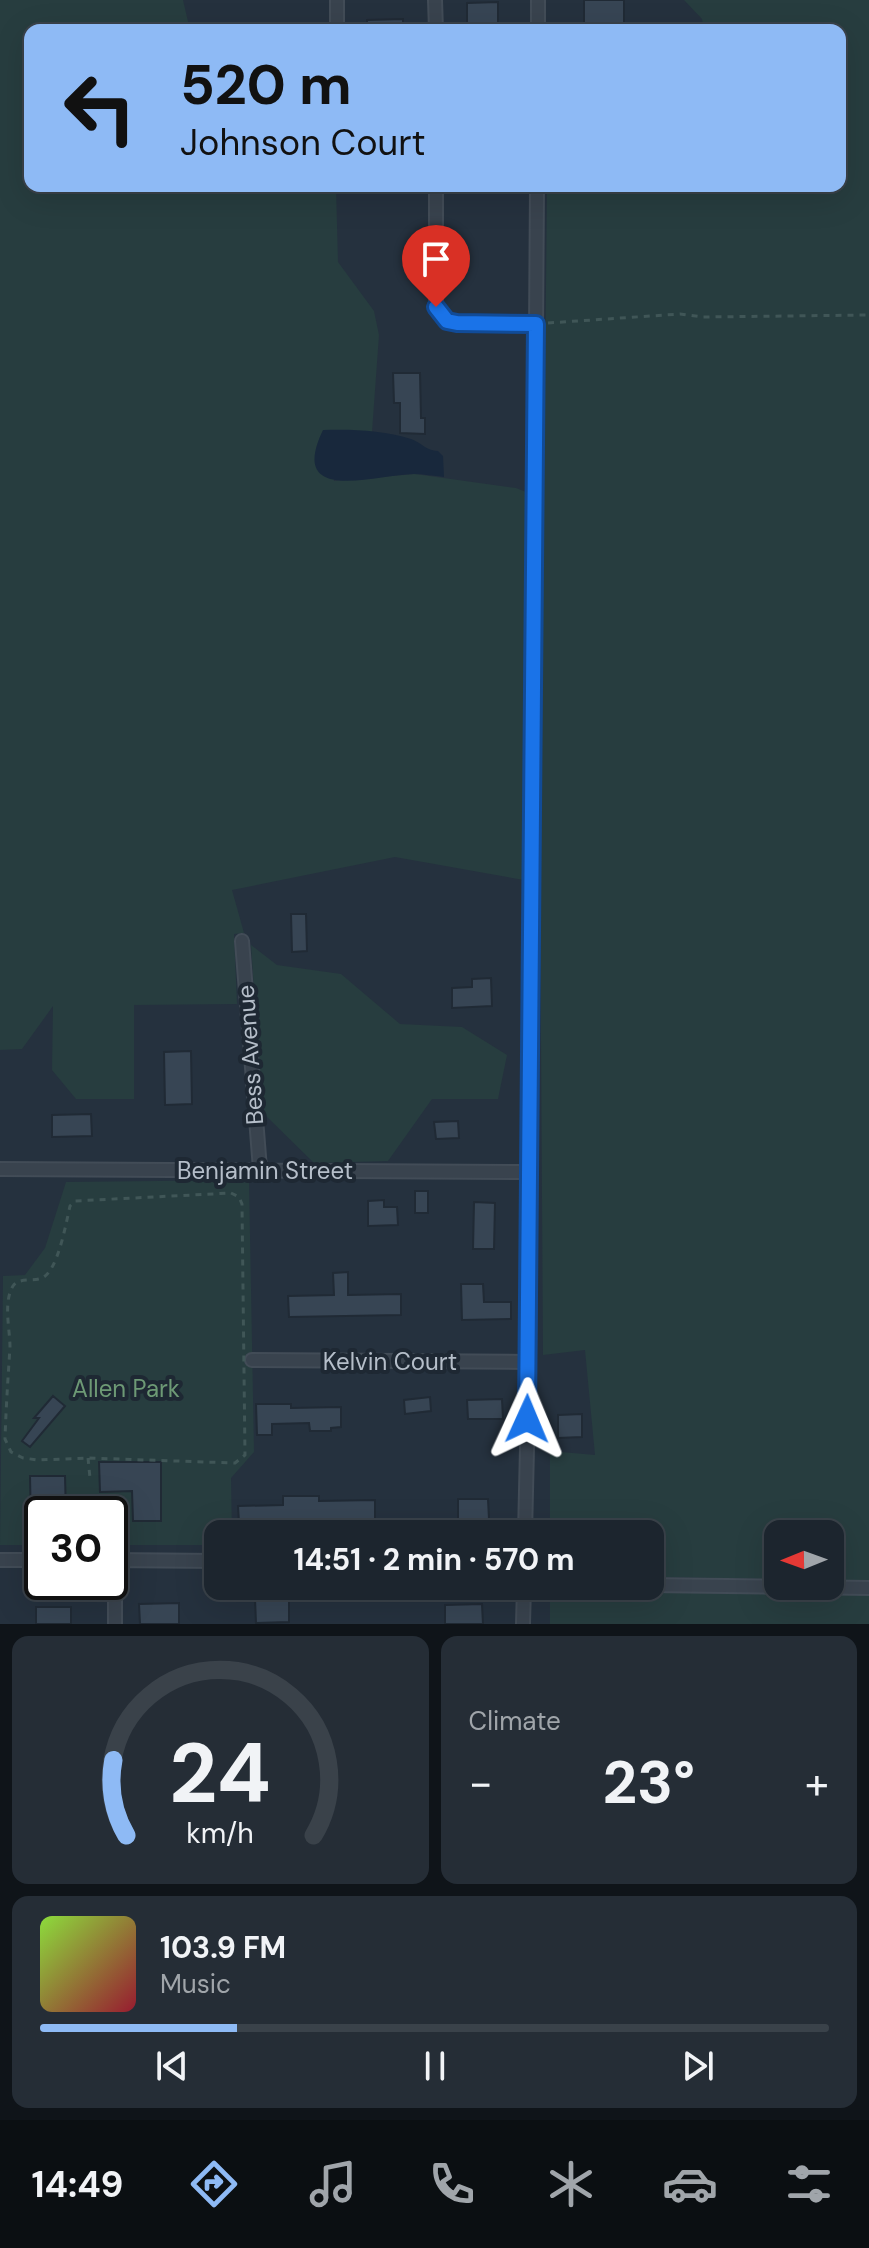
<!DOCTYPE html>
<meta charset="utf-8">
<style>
:root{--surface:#1c252e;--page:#252d36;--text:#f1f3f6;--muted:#a0a5aa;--line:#3a424a;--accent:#8ebaf5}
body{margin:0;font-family:"DM Sans",sans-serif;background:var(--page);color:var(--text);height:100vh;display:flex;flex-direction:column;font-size:30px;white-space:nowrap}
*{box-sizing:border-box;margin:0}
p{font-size:26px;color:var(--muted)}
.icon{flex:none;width:44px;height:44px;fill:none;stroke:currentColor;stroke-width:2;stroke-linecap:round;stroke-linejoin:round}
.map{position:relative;height:1624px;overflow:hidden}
.panel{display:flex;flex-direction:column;gap:12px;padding:12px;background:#0f1419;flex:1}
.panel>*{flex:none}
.top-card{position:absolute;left:24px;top:24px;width:822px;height:168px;border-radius:16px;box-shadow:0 8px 32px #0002,0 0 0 2px var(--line);background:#8ebaf5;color:#111;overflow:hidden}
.needle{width:52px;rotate:269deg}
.buttons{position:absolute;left:764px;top:1520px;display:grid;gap:16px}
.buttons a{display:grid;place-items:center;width:80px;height:80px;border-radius:16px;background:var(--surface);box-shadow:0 8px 32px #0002,0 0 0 2px var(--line);font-size:40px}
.speed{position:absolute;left:24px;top:1496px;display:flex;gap:16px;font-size:40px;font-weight:700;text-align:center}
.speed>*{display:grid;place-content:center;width:104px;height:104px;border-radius:50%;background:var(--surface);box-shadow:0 8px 32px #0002,0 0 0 2px var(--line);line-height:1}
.speed .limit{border:4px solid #111;border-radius:12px;background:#fff;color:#111}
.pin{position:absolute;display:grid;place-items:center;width:68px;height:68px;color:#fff;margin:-82px -34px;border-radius:50% 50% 50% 0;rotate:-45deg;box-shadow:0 0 8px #0007}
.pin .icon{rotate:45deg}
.me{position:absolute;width:88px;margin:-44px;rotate:1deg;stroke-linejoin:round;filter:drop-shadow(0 0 6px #0008)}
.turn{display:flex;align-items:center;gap:28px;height:168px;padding:0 24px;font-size:36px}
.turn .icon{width:104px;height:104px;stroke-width:2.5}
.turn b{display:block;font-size:56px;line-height:68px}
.big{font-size:60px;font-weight:700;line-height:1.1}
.panel .widget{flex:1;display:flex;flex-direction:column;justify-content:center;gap:12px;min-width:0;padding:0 28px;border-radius:16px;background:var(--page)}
.panel .dial{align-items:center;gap:0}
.dial svg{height:208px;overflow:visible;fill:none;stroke:var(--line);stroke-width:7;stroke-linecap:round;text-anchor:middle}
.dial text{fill:var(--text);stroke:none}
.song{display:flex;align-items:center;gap:24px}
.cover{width:96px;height:96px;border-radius:12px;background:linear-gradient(135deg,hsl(90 70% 55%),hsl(350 70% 35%))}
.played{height:8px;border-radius:4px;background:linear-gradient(90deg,var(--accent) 25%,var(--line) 25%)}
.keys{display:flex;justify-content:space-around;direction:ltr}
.heat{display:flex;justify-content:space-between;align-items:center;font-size:44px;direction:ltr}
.panel .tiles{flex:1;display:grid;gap:12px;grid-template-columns:1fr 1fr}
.widget:last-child{grid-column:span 2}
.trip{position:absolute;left:204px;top:1520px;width:460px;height:80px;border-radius:16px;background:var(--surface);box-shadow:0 8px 32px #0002,0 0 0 2px var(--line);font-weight:700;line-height:80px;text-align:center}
.tab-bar{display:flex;height:128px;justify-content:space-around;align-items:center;background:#0b0f12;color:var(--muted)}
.tab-bar .icon{width:56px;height:56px}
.tab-bar .active{color:var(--accent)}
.tab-bar b{font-size:36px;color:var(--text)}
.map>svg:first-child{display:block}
.green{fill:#273d3f}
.water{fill:#18283c}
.building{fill:#374554;stroke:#202a35;stroke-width:2}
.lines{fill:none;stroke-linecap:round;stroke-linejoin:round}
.street-casing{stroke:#424c57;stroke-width:16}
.path{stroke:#405657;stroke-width:3;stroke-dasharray:6 6;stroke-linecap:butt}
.street{stroke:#39434e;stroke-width:12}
.route-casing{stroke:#114b97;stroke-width:20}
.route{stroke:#1a73e8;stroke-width:14}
.labels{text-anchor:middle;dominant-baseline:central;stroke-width:8;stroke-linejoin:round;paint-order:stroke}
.street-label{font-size:24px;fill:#b5bec9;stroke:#1e2833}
.park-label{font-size:24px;fill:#6d9975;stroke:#1e2833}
</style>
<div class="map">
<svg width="869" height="1624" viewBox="0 0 869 1624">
<rect width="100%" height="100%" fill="#25313e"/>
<path class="green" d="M0,0H183L190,30H30V186H336L338,262L374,311L379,335L372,432L323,430L334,481L415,474L516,488L526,492L524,880L395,857L232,890L244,933L234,934L237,1004L134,1005V1099H76L52,1070L53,1006L22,1049L0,1050Z
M684,0H869V1581L830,1580V1534H778V1579L650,1577V1534H550V1451L595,1455L585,1350L543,1355L540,883L547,186H840V30H704L702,19Z
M251,945L277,965L341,974L400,1024L462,1027L507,1055L498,1099H432L388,1161L314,1163L262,1112Z
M249,1180L254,1452L231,1478L232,1534H218V1545H110V1514H42V1545H0L3,1276L25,1275L45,1248L66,1182Z
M550,1590L869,1595V1624H550Z"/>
<path class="water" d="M323,430C351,429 383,430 411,439C421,442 426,451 438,451L443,456L444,477C434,476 424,474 413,474C375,475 287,505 323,430Z"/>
<path class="building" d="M584,0H624V29H584Z
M498,2V30H467V3Z
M403,19V30H367V20Z
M393,373H420L421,418H425V434L400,433V403H394Z
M291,914H306L307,951L292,952Z
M491,978L492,1006L452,1008V988L472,987V979Z
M191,1051L192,1104L165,1105L164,1052Z
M91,1114L92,1136L52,1137V1115Z
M458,1121L459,1138L436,1139L434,1122Z
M415,1191H428V1213H415Z
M384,1200V1207H397L398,1225L368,1226V1201Z
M474,1202L495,1203L494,1249H473Z
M348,1272V1295L401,1294V1315L289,1317L288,1296L334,1295L333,1273Z
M461,1284H483L484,1302H511V1319L462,1320Z
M53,1396L65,1406L30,1447L22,1441L39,1418H34Z
M430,1397L431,1411L405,1414L404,1400Z
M502,1399L503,1419H468L467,1400Z
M256,1404H291V1408L341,1407V1427L331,1428V1431H310L309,1423L272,1424V1435H257Z
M582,1414V1437L558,1438V1415Z
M99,1462H161V1521H133L132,1491L100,1492Z
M30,1476H65L66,1514H42V1526H31Z
M283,1496H319V1501L375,1500V1519H270V1523H239L238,1506L283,1505Z
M458,1499H488L489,1519H458Z
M255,1599H289V1622L256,1623Z
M179,1603V1624H140L139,1604Z
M482,1604L483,1624H445V1605Z
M36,1607H71V1624H36Z"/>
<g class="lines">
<defs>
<path id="street" d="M337,0V30
M435,0L436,30
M538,30V0
M436,186V307C441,317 446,321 457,323L536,324
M242,941L260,1169
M0,1169L530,1172
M252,1360L529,1362
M525,1534L529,1362L537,186
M0,1560H42
M110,1560L218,1561
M650,1585L869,1588
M115,1624V1560
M523,1624L524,1586"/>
</defs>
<use href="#street" class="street-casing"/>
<path class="path" d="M548,323L680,314L703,317L869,315
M231,1193L239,1197L242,1204L245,1455L235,1463L88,1458L38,1460L23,1458L11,1452L5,1439C6,1408 8,1378 10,1347C10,1330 3,1302 13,1286C19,1277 33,1282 42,1278C58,1271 66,1223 70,1206L75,1201Z
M88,1458L90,1478"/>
<use href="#street" class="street"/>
</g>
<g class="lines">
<defs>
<path id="route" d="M436,307L447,321L457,323L536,324L527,1419"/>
</defs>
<use href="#route" class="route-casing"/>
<use href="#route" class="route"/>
</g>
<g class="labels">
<g class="street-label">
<text transform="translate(250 1055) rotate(-94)">Bess Avenue</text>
<text x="265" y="1170">Benjamin Street</text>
<text x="390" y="1361">Kelvin Court</text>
</g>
<g class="park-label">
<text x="126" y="1388">Allen Park</text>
</g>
</g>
</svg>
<div class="buttons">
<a><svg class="needle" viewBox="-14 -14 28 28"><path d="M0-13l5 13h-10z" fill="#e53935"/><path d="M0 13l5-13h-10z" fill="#a0a5aa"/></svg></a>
</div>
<div class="speed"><div class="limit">30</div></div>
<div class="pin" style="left:436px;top:307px;background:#d93025"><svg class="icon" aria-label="arrive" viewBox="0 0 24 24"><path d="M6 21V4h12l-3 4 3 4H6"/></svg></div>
<svg class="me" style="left:527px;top:1419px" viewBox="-20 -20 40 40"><path d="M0-17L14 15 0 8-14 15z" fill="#1a73e8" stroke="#fff" stroke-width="4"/></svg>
<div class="trip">14:51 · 2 min · 570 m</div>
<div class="top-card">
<div class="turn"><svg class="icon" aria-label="left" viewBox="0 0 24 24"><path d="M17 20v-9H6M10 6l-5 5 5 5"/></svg><div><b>520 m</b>Johnson Court</div></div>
</div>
</div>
<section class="panel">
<div class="tiles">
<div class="widget dial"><svg viewBox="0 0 100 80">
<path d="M14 69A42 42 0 1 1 86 69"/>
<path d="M14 69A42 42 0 0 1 9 40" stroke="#8ebaf5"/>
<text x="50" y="56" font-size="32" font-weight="700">24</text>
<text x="50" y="72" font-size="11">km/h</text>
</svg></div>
<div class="widget"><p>Climate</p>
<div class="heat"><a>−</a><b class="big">23°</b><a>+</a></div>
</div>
<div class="widget">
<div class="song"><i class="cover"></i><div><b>103.9 FM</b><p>Music</p></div></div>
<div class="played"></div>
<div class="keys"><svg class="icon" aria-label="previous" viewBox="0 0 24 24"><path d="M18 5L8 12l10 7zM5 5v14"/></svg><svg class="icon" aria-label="pause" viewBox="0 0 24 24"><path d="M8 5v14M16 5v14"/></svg><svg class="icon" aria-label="next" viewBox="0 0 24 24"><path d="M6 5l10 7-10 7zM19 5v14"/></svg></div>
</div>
</div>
</section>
<nav class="tab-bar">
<b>14:49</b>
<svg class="icon active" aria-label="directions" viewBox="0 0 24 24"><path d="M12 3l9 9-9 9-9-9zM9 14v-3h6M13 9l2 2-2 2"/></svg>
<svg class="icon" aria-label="music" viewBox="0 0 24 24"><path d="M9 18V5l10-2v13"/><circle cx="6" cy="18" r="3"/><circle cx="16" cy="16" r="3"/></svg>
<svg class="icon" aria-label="phone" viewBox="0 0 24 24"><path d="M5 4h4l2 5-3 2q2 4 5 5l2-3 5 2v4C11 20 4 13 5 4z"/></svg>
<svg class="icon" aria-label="climate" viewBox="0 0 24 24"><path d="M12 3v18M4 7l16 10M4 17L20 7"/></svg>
<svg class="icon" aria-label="car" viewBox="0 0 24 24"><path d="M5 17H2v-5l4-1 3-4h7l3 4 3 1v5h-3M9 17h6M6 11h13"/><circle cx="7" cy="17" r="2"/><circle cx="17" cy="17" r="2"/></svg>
<svg class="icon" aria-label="filters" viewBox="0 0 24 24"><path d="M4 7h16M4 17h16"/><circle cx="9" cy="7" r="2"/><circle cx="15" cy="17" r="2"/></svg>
</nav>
